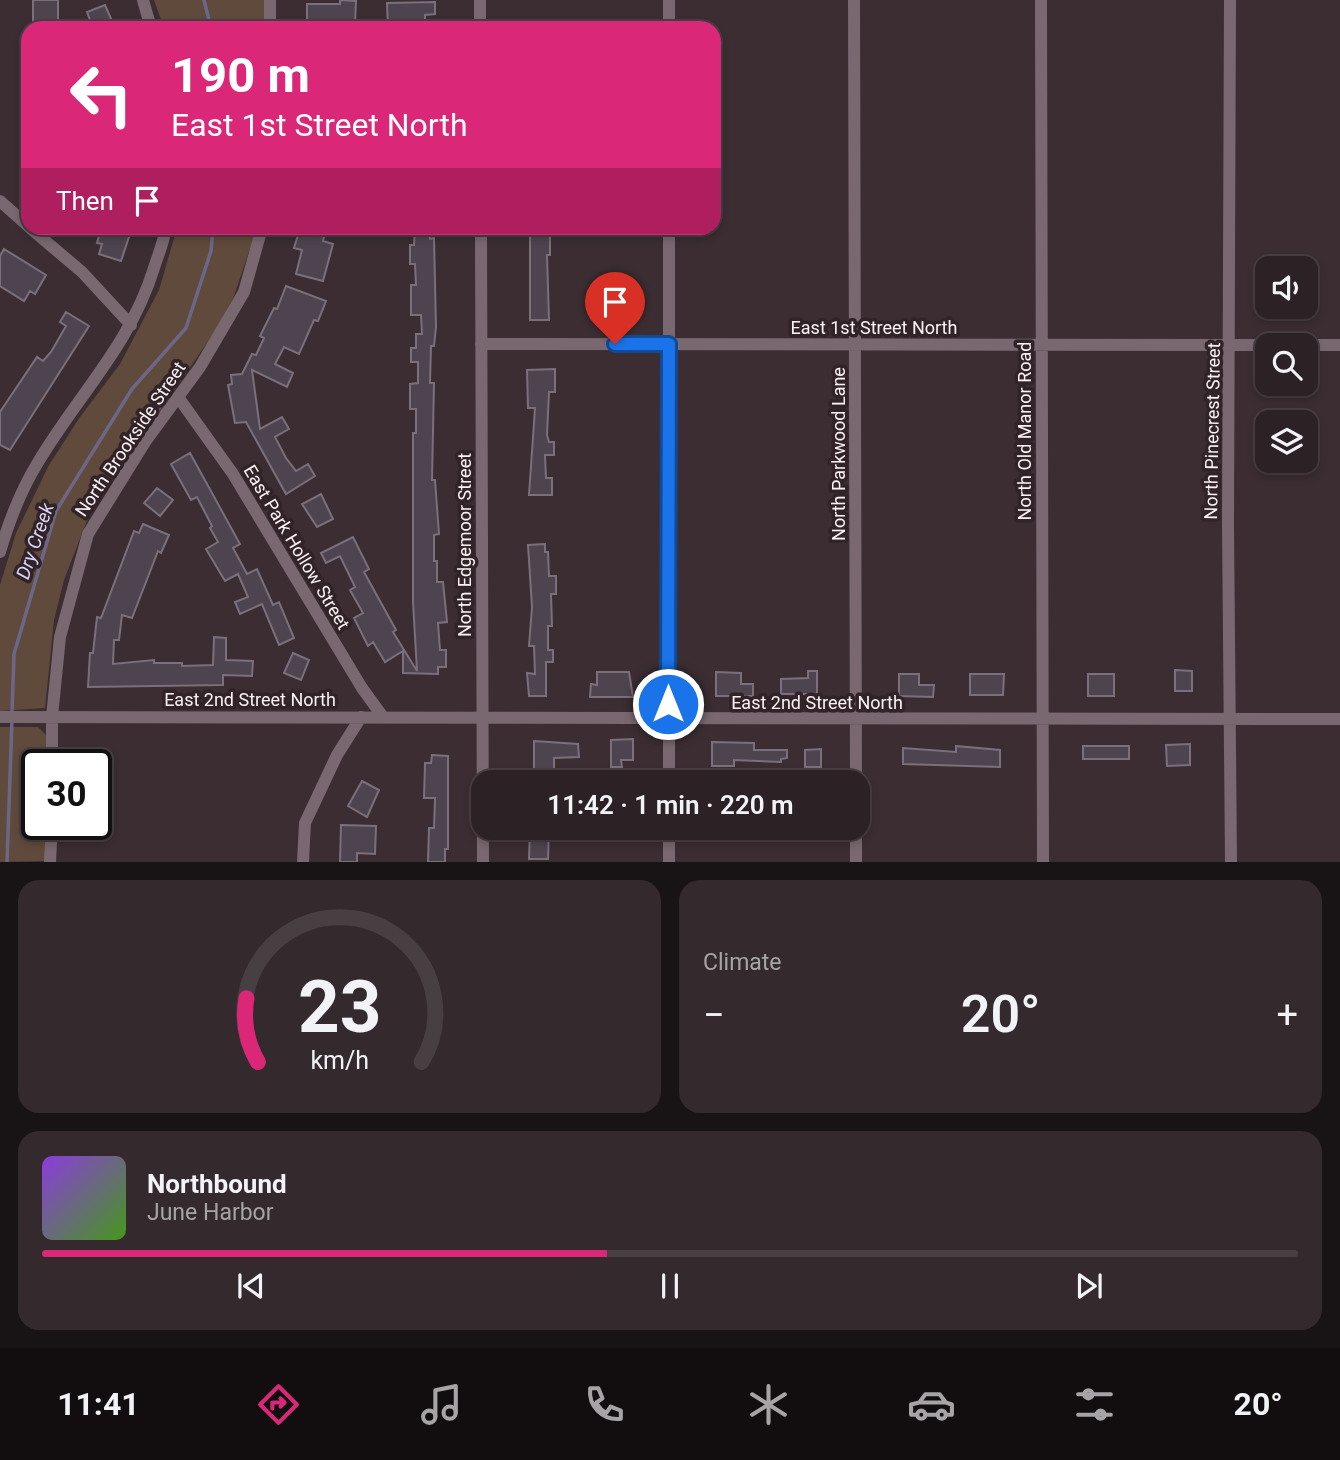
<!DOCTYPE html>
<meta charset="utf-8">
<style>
:root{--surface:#2c2226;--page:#342a2e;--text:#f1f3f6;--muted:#a6a4a7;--line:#483f43;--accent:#db2777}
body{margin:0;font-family:Roboto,sans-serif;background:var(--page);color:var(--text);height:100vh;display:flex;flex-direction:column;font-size:26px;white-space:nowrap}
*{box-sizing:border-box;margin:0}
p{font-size:23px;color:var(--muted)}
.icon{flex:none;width:38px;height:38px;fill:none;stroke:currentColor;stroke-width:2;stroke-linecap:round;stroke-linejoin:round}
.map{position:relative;height:862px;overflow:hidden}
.sheet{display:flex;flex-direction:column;gap:18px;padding:18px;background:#181315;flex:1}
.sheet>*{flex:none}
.banner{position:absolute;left:21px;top:21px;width:700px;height:214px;border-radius:21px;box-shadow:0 4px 10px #0003,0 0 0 2px var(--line);background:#db2777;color:#fff;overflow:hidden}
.controls{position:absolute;left:1255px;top:256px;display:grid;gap:14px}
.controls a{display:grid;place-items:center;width:63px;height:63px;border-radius:14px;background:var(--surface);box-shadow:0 4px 10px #0003,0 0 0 2px var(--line);font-size:35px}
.speed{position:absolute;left:21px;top:749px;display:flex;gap:14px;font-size:35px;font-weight:700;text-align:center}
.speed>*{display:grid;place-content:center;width:91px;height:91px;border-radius:50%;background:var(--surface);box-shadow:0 4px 10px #0003,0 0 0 2px var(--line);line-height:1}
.speed .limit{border:4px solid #111;border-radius:10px;background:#fff;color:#111}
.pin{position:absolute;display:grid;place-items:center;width:60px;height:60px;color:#fff;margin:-72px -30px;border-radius:50% 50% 50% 0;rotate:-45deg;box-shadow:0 0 7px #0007}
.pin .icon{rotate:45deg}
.me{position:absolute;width:77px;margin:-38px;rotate:0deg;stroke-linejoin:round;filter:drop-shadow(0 0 5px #0008)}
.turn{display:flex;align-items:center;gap:24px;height:147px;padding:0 35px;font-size:32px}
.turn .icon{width:91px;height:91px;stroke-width:2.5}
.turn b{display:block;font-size:49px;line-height:60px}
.then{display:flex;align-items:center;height:66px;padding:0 35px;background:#0003;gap:14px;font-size:26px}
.big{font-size:52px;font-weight:600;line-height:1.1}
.sheet .card{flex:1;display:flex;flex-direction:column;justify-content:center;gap:10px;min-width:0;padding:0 24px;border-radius:21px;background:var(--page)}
.sheet .dial{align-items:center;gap:0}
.dial svg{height:182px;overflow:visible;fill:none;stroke:var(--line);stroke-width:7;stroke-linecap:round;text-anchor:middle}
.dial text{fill:var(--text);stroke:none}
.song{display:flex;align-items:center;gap:21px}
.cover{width:84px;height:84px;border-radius:10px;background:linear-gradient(135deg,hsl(270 70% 55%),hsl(100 70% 35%))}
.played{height:7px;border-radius:4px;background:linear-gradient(90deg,var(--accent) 45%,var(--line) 45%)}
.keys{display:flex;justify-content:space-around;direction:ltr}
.heat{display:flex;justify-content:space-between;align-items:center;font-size:38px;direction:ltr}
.sheet .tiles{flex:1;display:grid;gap:18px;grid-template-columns:1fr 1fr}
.card:last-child{grid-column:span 2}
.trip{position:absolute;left:471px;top:770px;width:399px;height:70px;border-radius:21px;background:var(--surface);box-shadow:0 4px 10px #0003,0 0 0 2px var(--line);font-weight:600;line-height:70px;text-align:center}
.dock{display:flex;height:112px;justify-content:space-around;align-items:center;background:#120e0f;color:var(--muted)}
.dock .icon{width:49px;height:49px}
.dock .selected{color:var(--accent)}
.dock b{font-size:32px;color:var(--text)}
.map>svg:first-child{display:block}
.green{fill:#604a3c}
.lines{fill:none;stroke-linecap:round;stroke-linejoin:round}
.stream{stroke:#6c6788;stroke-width:3.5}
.building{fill:#4e444f;stroke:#7a707c;stroke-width:2}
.minor{stroke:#79686f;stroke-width:12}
.route-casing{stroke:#114b97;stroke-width:18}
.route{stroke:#1a73e8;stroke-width:12}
.labels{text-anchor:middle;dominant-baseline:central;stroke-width:7;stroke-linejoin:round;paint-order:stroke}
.street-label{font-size:18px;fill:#faf1f4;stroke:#312328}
.water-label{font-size:19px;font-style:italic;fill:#dad5f9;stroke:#312328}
</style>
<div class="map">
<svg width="1340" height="862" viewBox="0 0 1340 862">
<rect width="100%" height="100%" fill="#3b2d32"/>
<path class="green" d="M154,0H265V28H164Z
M177,228H257L234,296L216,330L91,510L64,580L54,620L45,708L0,711V585L16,533L49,465L80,417L120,364L159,290Z
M0,727H38L46,735L47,765H37V824H46L45,861L0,862Z"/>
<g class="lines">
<path class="stream" d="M204,0L211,28
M12,712L14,654L56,511L132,389L186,328L211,251L213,228
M7,862L12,720"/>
</g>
<path class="building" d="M33,0H58V28H33Z
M340,0L356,1L355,23L307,22V4H340Z
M435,2V14L425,15V26L388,27L387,3Z
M105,5L115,28H93L87,12Z
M107,228H132L121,261L99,254L102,244L97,243L101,229L106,231Z
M306,228H326L323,241L333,244L323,281L296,274L302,250L294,248L298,235L304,236Z
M415,228H429L430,239L434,238L436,327L434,346H431L430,383H434L432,480H435L439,534L434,535V561H437V582H443L447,622L438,623L440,650H446V667H438V674L403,673V651L385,662L373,642L368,646L354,618L363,613L350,590L355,587L340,556L326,563L321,553L353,537L369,569L364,572L396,630L393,632L417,671L413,602V433H416V409H410V384L418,383V362H411V348H416V334H422L421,315H411V285H416L415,264H410V245H414Z
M530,236H550V255H547L549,320H530Z
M4,249L46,275L35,294L30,291L24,301L0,286V256Z
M286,286L326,301L318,321L314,320L299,354L284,347L275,364L293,373L287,387L252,370L260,429L282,417L289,429L275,437L286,458L296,471L308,464L315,476L286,494L246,422L235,423L228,385L232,384L231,375L242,374L252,354L256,355L264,338L260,336L274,308L277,309Z
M66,312L89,326L10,450L0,445V412L37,357L43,361L51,352L66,326L60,322Z
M555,369V392H549L547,435L549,442H554V455H545L546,478H552V495H529L535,408H528L527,370Z
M190,453L240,544L233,548L247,574L257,569L273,605L279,602L294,638L279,645L262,604L240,614L235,602L248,597L238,574L225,581L206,549L218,542L210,528L212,526L197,497L191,500L171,464Z
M157,488L173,500L160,516L144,503Z
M321,494L333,519L317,527L302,504Z
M143,524L169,535L161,553L158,551L132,618L122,615L119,640H114L113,664L154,660V663H182V666L213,665L214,637L226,638V660L253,661L252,676L223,675V685L88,687L90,653H93L97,617L101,618L134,531L139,533Z
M545,544V552H548L549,576H556V594H551L552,626H548V650H553V662H546V696H529L527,673L535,674L534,646H529L532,607L528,545Z
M293,653L309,660L301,680L284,673Z
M1175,670L1192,671V691H1175Z
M808,671H817V700H808V694H781V679L808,678Z
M597,672H629L633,697H590L591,684L597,685Z
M716,672L741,673V684H753V696H716Z
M899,674H919V685H934L933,697L899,696Z
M970,674H1004L1003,695H970Z
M1088,674H1114V696H1088Z
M633,739V760H621L622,767H611V740Z
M534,741L578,744L579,757L554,758V775H534Z
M712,742L754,743V750H787V758L781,759V762L734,760V766H712Z
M1190,744V765L1167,766L1166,745Z
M956,746L1000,750V767L903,764V748L956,752Z
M1083,746H1129V759H1083Z
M821,749V767H805V750Z
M432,755L448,756V849H445V862H428L429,828H434L435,798H424L425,763H431Z
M362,781L379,790L367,817L348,806Z
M341,825L376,826L375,854L357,853V862H340Z
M530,828L549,829L548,859H529Z"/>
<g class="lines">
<path class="minor" d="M143,0L151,28
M270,0V28
M480,0V28
M669,0V28
M854,0L856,782
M1041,0L1043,862
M1230,0L1228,526L1231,862
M0,201L28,226
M30,228L82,272L131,325
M481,228L483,862
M481,344L1267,345
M1306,345H1340
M178,397L233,474L362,688L383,717
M0,552C9,521 20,492 37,464C77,396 130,346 154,268C158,255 164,241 166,228
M0,717L1340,719
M52,765V717L60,637L88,534L145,442L200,367L244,292L262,228
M669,782V228
M669,828V862
M856,828V862
M50,862L52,824
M303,862L305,823L337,755L361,717"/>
</g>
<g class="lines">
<defs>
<path id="route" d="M615,344H669L668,704"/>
</defs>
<use href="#route" class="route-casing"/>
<use href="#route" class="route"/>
</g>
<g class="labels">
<g class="street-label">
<text x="874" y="327">East 1st Street North</text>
<text transform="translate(1024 431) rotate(-90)">North Old Manor Road</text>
<text transform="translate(1212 431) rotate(-89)">North Pinecrest Street</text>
<text transform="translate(130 439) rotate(-56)">North Brookside Street</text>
<text transform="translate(838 454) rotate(-90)">North Parkwood Lane</text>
<text transform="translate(464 545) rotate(-90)">North Edgemoor Street</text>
<text transform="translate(297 547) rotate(59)">East Park Hollow Street</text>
<text x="250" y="699">East 2nd Street North</text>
<text x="817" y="702">East 2nd Street North</text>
</g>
<g class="water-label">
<text transform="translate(35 541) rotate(-71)">Dry Creek</text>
</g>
</g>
</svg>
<div class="controls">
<a><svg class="icon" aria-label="sound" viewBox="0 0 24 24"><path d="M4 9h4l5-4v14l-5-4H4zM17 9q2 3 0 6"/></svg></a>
<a><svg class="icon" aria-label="search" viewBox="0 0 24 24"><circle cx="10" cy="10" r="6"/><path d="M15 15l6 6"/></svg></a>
<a><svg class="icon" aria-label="layers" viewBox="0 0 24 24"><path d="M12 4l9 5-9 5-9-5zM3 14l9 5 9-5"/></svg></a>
</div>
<div class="speed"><div class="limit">30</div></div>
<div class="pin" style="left:615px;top:344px;background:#d93025"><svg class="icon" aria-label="arrive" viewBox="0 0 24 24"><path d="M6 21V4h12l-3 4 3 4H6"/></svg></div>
<svg class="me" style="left:668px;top:704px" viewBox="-20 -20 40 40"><circle r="17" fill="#1a73e8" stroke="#fff" stroke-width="3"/><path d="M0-11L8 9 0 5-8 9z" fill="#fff"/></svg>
<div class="trip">11:42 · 1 min · 220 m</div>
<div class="banner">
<div class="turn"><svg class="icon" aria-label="left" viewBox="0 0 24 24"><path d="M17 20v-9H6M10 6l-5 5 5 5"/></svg><div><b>190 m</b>East 1st Street North</div></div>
<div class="then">Then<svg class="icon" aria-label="arrive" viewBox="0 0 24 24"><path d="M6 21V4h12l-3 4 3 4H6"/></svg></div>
</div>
</div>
<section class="sheet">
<div class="tiles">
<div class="card dial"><svg viewBox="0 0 100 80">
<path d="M14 69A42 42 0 1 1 86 69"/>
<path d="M14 69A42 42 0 0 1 9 41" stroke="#db2777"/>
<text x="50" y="56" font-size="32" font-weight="700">23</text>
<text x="50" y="72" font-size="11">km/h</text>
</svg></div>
<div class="card"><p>Climate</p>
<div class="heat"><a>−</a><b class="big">20°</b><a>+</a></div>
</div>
<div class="card">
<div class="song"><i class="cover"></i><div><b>Northbound</b><p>June Harbor</p></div></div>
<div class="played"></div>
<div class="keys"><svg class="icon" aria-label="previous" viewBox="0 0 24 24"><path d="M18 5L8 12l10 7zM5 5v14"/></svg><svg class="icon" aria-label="pause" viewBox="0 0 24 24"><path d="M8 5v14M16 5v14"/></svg><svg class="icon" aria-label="next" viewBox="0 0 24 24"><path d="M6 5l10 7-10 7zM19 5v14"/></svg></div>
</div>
</div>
</section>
<nav class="dock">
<b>11:41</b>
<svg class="icon selected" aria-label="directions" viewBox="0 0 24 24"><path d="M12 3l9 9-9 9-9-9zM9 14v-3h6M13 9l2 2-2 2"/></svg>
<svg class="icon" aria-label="music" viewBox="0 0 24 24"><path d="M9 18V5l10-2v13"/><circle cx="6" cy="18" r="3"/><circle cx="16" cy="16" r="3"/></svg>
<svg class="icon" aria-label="phone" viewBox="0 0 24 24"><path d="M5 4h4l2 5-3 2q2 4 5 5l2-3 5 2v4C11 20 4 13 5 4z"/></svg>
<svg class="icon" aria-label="climate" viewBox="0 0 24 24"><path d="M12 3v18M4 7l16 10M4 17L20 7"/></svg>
<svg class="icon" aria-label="car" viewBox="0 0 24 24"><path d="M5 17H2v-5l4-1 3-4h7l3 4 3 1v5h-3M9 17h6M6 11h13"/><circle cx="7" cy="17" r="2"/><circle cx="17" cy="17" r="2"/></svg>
<svg class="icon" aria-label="filters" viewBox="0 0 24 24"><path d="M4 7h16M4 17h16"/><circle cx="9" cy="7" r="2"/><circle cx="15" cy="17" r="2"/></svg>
<b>20°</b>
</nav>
